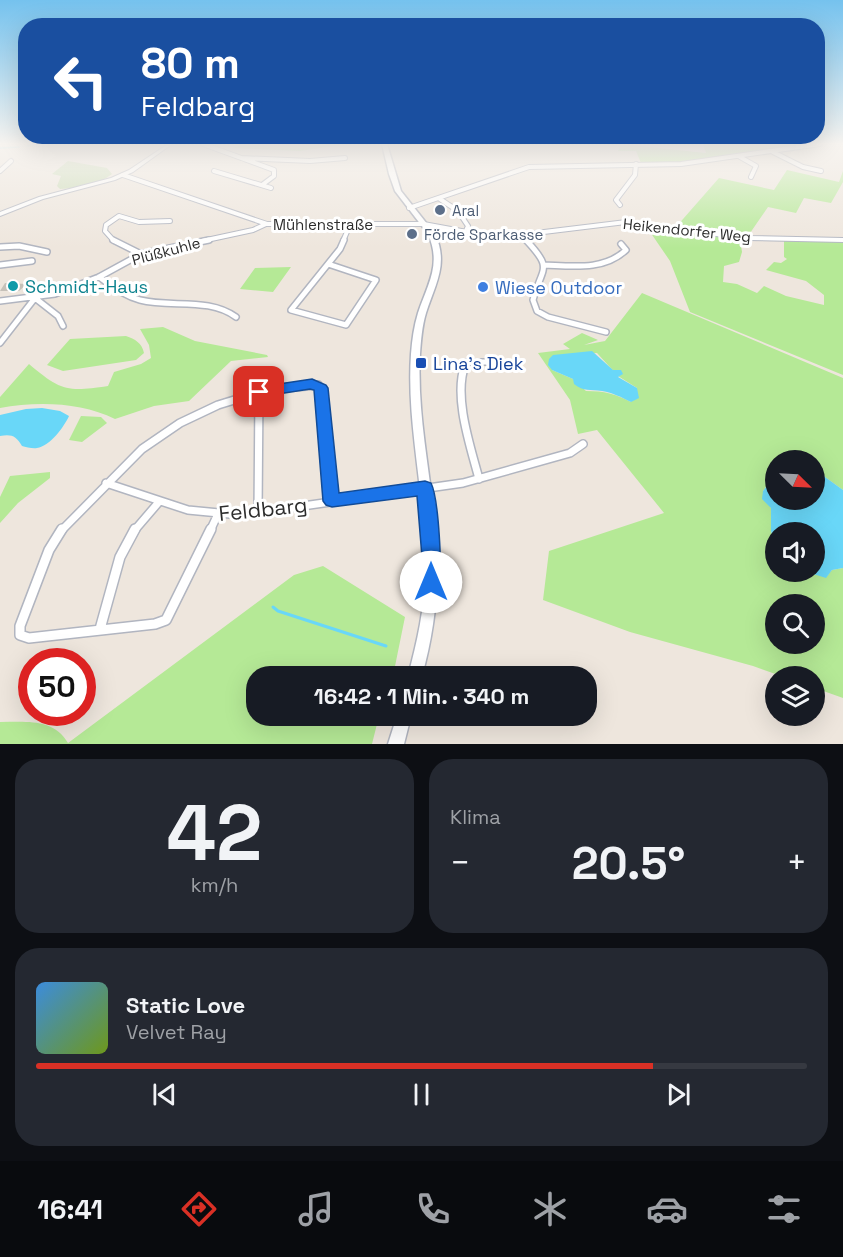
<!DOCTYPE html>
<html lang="de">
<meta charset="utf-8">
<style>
:root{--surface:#171b24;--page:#242831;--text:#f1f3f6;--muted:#9ea1a6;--line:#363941;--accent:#d93025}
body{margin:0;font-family:"Space Grotesk",sans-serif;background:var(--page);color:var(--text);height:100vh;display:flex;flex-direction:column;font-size:22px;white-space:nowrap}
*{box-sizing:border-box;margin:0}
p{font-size:20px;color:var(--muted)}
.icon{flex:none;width:33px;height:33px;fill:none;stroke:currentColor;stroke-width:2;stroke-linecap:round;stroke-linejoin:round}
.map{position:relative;height:744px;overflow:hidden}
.panel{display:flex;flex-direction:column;gap:15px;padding:15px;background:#0d0f14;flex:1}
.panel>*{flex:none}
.banner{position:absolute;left:18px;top:18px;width:807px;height:126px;border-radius:24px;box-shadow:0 6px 24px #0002;background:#1a4fa0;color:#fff;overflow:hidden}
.needle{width:39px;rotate:114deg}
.fabs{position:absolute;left:765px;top:450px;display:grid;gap:12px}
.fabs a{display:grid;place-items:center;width:60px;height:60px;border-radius:50%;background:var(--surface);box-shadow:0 6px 24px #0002;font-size:30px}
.speed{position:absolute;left:18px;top:648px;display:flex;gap:12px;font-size:30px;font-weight:700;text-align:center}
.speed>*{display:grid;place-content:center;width:78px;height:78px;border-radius:50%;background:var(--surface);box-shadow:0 6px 24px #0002;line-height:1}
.speed .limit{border:9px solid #d22;background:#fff;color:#111}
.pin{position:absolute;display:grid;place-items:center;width:51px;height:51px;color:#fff;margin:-26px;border-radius:12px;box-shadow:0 3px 9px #0006}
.me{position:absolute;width:66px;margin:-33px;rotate:0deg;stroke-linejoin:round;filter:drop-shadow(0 0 4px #0008)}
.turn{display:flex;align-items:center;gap:21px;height:126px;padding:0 24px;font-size:27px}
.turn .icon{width:78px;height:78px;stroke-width:2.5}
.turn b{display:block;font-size:42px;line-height:51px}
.big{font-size:45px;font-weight:700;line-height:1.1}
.panel .widget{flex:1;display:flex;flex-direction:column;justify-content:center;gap:9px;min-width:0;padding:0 21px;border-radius:24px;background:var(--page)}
.panel .dial{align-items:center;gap:0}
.dial b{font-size:78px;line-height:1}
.song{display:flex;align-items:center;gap:18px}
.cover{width:72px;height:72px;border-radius:9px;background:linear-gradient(135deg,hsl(210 70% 55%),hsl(80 70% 35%))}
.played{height:6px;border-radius:3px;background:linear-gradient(90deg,var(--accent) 80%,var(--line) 80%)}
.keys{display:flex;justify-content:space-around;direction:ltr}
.heat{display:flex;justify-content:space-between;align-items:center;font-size:33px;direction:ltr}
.panel .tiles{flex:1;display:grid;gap:15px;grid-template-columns:1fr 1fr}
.widget:last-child{grid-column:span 2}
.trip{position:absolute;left:246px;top:666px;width:351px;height:60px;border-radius:24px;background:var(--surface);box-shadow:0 6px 24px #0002;font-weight:700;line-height:60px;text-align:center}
.dock{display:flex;height:96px;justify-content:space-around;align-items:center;background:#090b0e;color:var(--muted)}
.dock .icon{width:42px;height:42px}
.dock .on{color:var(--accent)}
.dock b{font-size:27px;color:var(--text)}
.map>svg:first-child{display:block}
.green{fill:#b5e996;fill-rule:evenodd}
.cemetery{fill:#c7dab3}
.water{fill:#69d7f8}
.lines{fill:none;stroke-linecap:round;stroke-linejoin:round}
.stream-far1{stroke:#69d7f8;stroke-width:1.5}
.stream{stroke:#69d7f8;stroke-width:3}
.building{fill:#c6c1b9}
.minor-far3-casing{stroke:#b1b5c0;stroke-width:6}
.minor-far2-casing{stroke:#b1b5c0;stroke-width:8}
.minor-far1-casing{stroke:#b1b5c0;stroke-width:10}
.minor-casing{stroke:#b1b5c0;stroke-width:12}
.tertiary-casing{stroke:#b1b5c0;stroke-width:2}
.secondary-casing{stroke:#b1b5c0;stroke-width:3}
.minor-far3{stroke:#fff;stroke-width:4}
.minor-far2{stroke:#fff;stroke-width:5}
.minor-far1{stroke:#fff;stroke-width:7}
.minor{stroke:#fff;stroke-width:9}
.tertiary{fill:#fff;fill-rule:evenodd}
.secondary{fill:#fff;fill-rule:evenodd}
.route{fill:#1a73e8;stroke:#114b97;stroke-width:1.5}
.service-dot{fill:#5c6f8a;stroke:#fff;stroke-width:2}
.culture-dot{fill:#0f9aa8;stroke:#fff;stroke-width:2}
.shop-dot{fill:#3f7fe0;stroke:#fff;stroke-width:2}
.transit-dot{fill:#1a4fb4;stroke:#fff;stroke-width:2}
.labels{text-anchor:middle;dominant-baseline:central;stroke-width:6;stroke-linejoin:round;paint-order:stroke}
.far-service-label{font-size:15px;fill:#4e5e75;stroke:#fff;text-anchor:start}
.far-street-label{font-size:15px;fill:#2c2c2c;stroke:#fff}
.culture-label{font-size:18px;fill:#0d838f;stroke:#fff;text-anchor:start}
.shop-label{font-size:18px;fill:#366cbe;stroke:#fff;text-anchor:start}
.transit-label{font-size:18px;fill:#164399;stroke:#fff;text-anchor:start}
.near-street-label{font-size:21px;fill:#2c2c2c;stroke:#fff}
</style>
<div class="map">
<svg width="843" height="744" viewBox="0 0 843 744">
<rect width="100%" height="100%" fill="#eee6dd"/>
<path class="green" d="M244,144H347L300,151L233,148Z
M621,144L706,153L703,144H813C756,152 699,165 641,163L636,151H618Z
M787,170L839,182L843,171V182L831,203L804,198L796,213L768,207L748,236L676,227L719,178L774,190Z
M646,226L740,239L742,252L739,262L724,266L723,282L737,284L757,293L764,286L786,296L824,305V295L806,281L766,270L774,262L781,263L787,259L784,257V241L843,242V375L690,312L670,261Z
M291,267L273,292L240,289L255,268Z
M642,293L843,378V490L825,477L820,469L815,468L814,460H776L775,475L763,491L771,508V531L775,544L776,572H807L826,577L832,570L843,568V698L815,688L814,676H781L753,666L630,632L543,600L549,551L664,513L597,430L578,434L570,400L538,353L570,349L563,344L582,333L598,340L584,345L605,341ZM597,353L618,376L637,388L631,402C616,394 604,391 586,391L573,379L552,370L553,356ZM776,604H814V644H776Z
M163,327L195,341L267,355L268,357L231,361L189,401L154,406L115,419C81,402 37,401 0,408V397L29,364C61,391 67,392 108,386L114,372L141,364L151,358L149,345L140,329Z
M126,336C135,339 142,343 144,353L136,360L63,371L47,365L70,339Z
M81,416L101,417L107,423L82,442L69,440Z
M50,472V478L18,503L0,523V497L10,476Z
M323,566L405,617L393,676H256V716H379L372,744H0V722C25,722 54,718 68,743L294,575Z"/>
<path class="cemetery" d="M68,161L107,168L112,174C97,186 78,188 60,189L57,186L61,176L52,174Z"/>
<path class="water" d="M592,351L613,370H621L623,374L618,377L637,388L639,398L631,402C621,397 613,393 602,391C590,389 584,392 574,384L573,379L552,370L548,365L549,359L553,355Z
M42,408L60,411L69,416C64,427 50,446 37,448C33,449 26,447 22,446C16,436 12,434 0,436V415L26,409Z
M815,468L820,469L825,477L843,490V568L832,570L826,578L807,572H814V532H776L775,544L771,531V508L762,499L763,491L775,475L776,500H814Z"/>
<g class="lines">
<path class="stream-far1" d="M27,146L36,144
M0,148L19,147"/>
<path class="stream" d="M273,607L278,611L386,646"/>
</g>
<path class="building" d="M5,283L27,284L19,291H0Z"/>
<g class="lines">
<defs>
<path id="minor-far3" d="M203,144L274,170V176L262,185
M773,152L803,167L821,171
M740,157L756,166L751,177
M241,158L310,161L345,158
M0,171L11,161
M214,171L271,188
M123,175L267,224H424
M440,199L458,211L468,226L465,233
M620,205L616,200L635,175L636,164
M409,208L529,167L681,164L820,144
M522,235L527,241
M114,241L105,231L106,225L119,216L139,222L170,221
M202,241L253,230L266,224
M343,241L350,225"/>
<path id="minor-far2" d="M113,240L141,254
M526,240C554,270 542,266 533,300L537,311L548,317L606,332
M0,247L19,246L47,252
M328,264L376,280L346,325L291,310L340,249L344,240
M0,265L32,261
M544,265C572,266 604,271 626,250L621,244
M99,277C112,286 124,296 140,300C171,308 209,297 236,317
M0,301L55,294L99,277L141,254L209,240
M0,343L35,298L58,316L63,326
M464,367L466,362H486L506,366"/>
<path id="minor-far1" d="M465,365C453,397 471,448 479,479
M106,483L188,510L240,515L463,483L570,453L583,444
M258,512L259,392
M61,531L142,449L180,423L218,405L270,389L318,385L326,421L332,501
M134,531L158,503
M210,531L217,516"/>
<path id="minor" d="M62,529L49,550L20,626V635L29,638L155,624L166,620L211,529
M100,629L120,557L135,529"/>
<path id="tertiary" d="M168,144H172L133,172L115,180L43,199L0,216V212L39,197L111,178L129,170Z
M626,220L746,236L843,238V242L746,240L626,224L511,238L478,236L424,226L421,224L424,222L478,232L511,234Z"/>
<path id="secondary" d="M382,144H387L401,191L435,234C449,264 435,285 426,313C422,326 421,340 420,354C416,428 438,499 437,573C437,608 431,643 422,676H408C417,642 425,608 425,572C427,499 406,427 411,354C412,340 414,326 418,313C427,285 442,265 428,234L395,191L389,174Z
M397,716H411L404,744H388Z"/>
</defs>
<use href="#minor-far3" class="minor-far3-casing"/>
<use href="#minor-far2" class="minor-far2-casing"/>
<use href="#minor-far1" class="minor-far1-casing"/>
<use href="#minor" class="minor-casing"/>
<use href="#tertiary" class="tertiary-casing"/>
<use href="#secondary" class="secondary-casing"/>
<use href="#minor-far3" class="minor-far3"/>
<use href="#minor-far2" class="minor-far2"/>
<use href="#minor-far1" class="minor-far1"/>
<use href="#minor" class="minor"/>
<use href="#tertiary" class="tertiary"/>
<use href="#secondary" class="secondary"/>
</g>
<linearGradient id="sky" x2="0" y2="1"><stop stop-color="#75c2ee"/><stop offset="0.58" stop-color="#f7f4f0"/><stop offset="1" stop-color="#f7f4f0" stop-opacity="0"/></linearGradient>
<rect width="843" height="248" fill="url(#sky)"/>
<path class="route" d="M312,379L326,385L328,388L339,493L425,481L431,483C438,497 444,574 437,588L431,590L424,588L421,582L422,557L417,496L332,507L326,505L323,501L314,390L310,389L259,397L252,392L259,387Z"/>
<g class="service-dot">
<circle cx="440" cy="210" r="6"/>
<circle cx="412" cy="234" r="6"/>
</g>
<circle class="culture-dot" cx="13" cy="286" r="6"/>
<circle class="shop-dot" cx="483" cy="287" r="6"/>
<rect class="transit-dot" x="415" y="357" width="12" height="12" rx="3"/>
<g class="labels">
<g class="far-service-label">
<text x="452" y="210">Aral</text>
<text x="424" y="234">Förde Sparkasse</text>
</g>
<g class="far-street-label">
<text x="323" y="224">Mühlenstraße</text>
<text transform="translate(687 230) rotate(6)">Heikendorfer Weg</text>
<text transform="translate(166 251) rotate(-15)">Plüßkuhle</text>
</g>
<g class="culture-label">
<text x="25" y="286">Schmidt-Haus</text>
</g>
<g class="shop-label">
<text x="495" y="287">Wiese Outdoor</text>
</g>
<g class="transit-label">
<text x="433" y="363">Lina's Diek</text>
</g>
<g class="near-street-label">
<text transform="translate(263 509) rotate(-6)">Feldbarg</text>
</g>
</g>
</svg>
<div class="fabs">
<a><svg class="needle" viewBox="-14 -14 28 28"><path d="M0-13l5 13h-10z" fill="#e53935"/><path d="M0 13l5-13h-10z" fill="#9ea1a6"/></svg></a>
<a><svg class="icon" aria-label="sound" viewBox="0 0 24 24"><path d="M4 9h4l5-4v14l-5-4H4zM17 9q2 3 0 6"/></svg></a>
<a><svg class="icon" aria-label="search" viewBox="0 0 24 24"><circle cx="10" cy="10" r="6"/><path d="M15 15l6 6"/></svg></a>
<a><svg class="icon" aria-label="layers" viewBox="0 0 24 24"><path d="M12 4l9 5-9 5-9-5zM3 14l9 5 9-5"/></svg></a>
</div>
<div class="speed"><div class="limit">50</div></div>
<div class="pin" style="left:259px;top:392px;background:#d93025"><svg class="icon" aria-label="arrive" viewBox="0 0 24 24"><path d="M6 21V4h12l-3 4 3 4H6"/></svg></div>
<svg class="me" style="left:431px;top:582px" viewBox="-20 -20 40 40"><circle r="19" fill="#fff"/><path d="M0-13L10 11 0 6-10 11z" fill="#1a73e8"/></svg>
<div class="trip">16:42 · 1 Min. · 340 m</div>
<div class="banner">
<div class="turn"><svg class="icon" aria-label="left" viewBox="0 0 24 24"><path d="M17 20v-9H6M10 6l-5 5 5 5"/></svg><div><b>80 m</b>Feldbarg</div></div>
</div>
</div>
<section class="panel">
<div class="tiles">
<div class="widget dial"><b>42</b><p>km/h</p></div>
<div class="widget"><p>Klima</p>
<div class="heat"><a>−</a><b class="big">20.5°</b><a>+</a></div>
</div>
<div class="widget">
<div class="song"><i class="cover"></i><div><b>Static Love</b><p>Velvet Ray</p></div></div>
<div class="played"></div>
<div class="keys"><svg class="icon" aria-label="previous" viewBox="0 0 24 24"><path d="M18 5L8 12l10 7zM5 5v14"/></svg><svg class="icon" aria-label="pause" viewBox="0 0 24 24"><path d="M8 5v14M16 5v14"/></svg><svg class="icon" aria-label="next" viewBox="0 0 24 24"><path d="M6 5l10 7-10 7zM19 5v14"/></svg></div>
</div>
</div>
</section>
<nav class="dock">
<b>16:41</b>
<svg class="icon on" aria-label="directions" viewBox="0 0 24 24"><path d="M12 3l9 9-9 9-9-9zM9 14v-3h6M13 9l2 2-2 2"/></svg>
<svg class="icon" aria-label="music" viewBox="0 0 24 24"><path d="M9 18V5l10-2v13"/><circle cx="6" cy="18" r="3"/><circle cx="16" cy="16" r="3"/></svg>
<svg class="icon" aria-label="phone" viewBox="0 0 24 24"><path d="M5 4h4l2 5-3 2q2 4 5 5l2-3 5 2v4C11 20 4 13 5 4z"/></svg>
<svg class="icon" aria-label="climate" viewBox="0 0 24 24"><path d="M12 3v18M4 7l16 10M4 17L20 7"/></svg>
<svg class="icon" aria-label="car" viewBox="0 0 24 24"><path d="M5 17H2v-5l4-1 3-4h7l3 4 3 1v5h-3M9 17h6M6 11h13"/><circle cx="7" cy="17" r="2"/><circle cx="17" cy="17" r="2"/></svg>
<svg class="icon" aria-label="filters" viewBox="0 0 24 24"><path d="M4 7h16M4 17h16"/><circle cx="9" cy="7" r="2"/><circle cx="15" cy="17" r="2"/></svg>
</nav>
